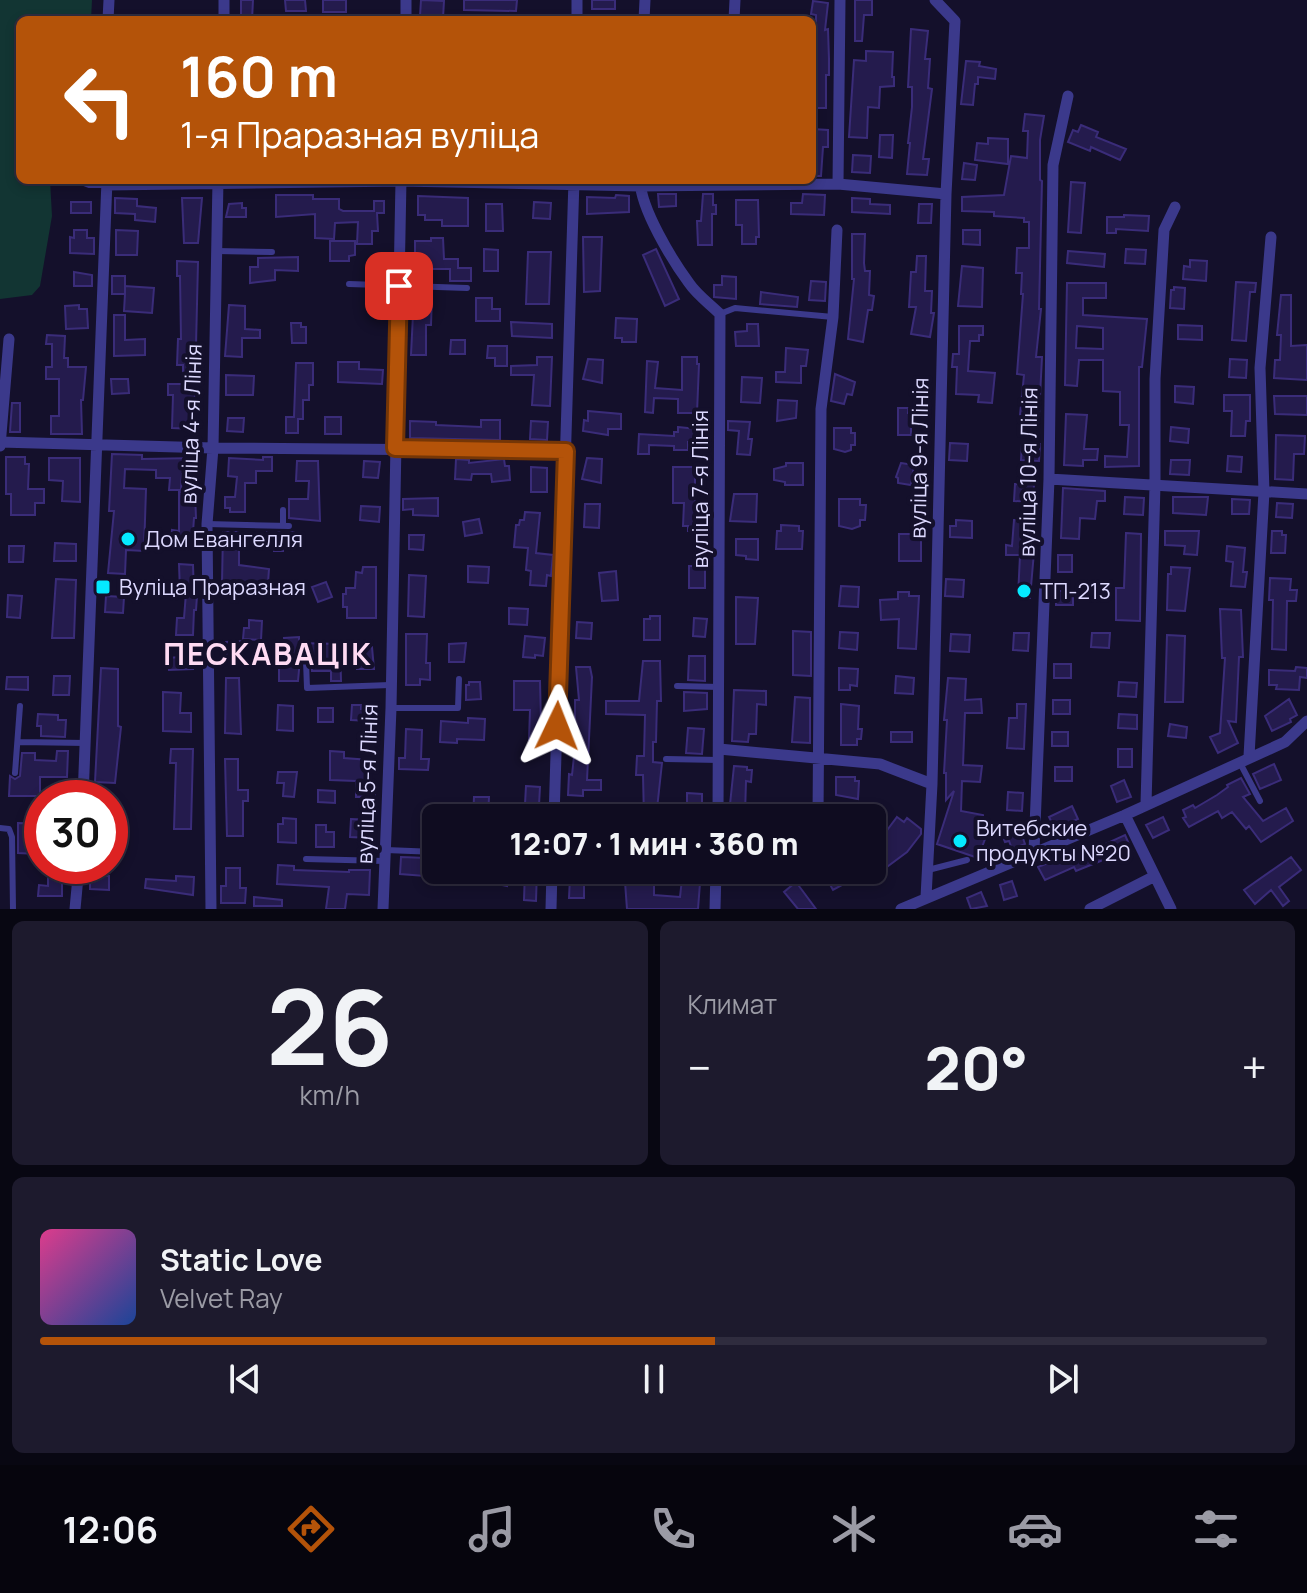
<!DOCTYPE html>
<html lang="ru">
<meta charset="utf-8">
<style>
:root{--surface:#0f0c20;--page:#1d1a2d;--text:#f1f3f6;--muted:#9b9ba5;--line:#2f2c3e;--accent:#b45309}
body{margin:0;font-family:Manrope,sans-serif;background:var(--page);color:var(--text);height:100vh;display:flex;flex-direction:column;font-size:30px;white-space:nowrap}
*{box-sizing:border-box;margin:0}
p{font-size:26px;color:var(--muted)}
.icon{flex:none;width:44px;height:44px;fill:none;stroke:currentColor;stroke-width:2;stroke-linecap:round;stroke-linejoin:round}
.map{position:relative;height:909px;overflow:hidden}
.details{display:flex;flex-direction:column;gap:12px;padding:12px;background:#080712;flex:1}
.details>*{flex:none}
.hud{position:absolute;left:16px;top:16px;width:800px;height:168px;border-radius:12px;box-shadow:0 4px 12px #0003,0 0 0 2px var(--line);background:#b45309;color:#fff;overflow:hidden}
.speed{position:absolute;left:24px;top:780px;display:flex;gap:16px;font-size:40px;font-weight:700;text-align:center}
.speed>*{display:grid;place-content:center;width:104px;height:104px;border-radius:50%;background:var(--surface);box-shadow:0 4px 12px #0003,0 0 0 2px var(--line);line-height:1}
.speed .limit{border:12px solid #d22;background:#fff;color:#111}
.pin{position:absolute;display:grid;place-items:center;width:68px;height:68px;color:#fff;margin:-34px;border-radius:16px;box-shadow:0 4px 12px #0006}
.me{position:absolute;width:88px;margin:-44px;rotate:2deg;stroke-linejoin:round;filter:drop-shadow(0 0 6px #0008)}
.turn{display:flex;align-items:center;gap:28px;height:168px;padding:0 32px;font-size:36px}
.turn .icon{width:104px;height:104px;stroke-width:2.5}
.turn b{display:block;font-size:56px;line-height:68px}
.big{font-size:60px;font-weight:800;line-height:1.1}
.details .card{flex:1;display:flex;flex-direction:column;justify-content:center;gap:12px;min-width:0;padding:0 28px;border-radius:12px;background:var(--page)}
.details .dial{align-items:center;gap:0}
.dial b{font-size:104px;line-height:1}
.song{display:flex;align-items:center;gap:24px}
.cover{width:96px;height:96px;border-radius:12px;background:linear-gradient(135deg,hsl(330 70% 55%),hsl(220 70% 35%))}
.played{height:8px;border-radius:4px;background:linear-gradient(90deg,var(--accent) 55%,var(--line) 55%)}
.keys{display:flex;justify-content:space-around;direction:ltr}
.heat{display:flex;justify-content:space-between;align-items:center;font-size:44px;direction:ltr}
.details .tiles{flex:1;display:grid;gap:12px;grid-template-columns:1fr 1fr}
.card:last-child{grid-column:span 2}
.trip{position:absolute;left:422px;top:804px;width:464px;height:80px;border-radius:12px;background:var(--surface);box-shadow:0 4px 12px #0003,0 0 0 2px var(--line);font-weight:800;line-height:80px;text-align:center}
.tab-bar{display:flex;height:128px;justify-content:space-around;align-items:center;background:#06050d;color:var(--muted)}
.tab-bar .icon{width:56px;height:56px}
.tab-bar .current{color:var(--accent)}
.tab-bar b{font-size:36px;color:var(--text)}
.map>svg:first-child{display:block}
.green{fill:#123533}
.building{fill:#241b4d;stroke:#3a2c79;stroke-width:2;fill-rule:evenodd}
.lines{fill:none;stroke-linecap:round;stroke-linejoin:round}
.lane{stroke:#3b398b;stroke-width:6}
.street{stroke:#3b398b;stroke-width:11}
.route-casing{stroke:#753606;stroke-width:20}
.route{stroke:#b45309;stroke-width:14}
.poi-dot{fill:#05eaff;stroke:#14102b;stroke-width:3}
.labels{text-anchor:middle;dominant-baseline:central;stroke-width:8;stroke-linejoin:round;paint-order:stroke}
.street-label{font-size:22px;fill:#ddd9ff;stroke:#14102b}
.poi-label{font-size:22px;fill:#ddd9ff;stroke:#14102b;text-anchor:start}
.district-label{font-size:30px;font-weight:bold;letter-spacing:2px;fill:#ffdbf3;stroke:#14102b}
</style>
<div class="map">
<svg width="1307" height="909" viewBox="0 0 1307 909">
<rect width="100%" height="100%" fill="#14102b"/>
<path class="green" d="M0,0H92L91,20H20V180H50L52,216L40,286L32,295L0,299Z"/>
<path class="building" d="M241,0H253L252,20H241Z
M285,0H305L306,11H286Z
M323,0H346V12H323Z
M421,0L444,1L443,18L420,16Z
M464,0H517L516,11L464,10Z
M592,0H615V9H592Z
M855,0H872V15H864L862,41H855Z
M813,1L828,3L825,30L828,29L829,59V75H826V108H814L812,52H816V15L811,14Z
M911,29L928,31L925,59H930L928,88L932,89L923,159H929L927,175L907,174L910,143H908L912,107V87H908Z
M866,51L893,52L892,77H894V86L880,87L879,108L868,107L867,138L849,137L854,60L866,61Z
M966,61L980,62L979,66L996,69L995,79L978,77V84H975L973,105L961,104Z
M1025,114L1044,116L1040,140V180L1042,181L1039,309H1041L1036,357H1042L1039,416L1020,415L1024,375L1017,374L1023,294H1021L1022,273H1016L1017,248H1029V222H1024V218L994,216V212L962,211V197L1004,195L1011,156L1027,158L1028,131H1023Z
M1081,125L1098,132L1096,137L1126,149L1120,160L1091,147L1090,151L1068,142L1073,130L1078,132Z
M812,129L828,130V147H823L821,176H812Z
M880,135H893L892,158L879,157Z
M988,138L1008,139V164L975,160L977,143L988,144Z
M853,155L871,156L870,173L852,172Z
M964,163L977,165L975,180L962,179Z
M1071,182L1085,183L1081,233L1068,232Z
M658,194H676V206L659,207Z
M703,194H713V205H716V214H712V245H698L697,221H701Z
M803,194L825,195L824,215L791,214V203H802Z
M276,195H313V199H339V209L343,211H374V201H384V213H377L378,231H372V244H357L358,222L335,223L334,239L315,238V214L276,217Z
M616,195L629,196V212L587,214V197L615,198Z
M418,196L468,198V226H442V220H425V215H418Z
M115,198L137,199V206L156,208L155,222L135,220V214L115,213Z
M182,198H202L198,243H184Z
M852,198L870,199V204L890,205V214L852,212Z
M736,200H758L759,237H756V244H742V225H736Z
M71,202H91V213H71Z
M534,202L551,203L550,219L533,218Z
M242,203V208H246V217H226L229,204Z
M486,204H502L503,231H486Z
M919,204H932L931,223H918Z
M1124,215L1149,216L1148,231L1116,229V233H1107V217H1124Z
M74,230H87V238H94V254L70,253V237L74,238Z
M116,230L138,231L137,255H116Z
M963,230H980V245L963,244Z
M852,234H865L864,263L865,271H870L869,295L874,296L872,310H868L863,342L848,339L854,279H852Z
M583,237H602L600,291L584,292Z
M431,238H443L444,259H458V268H471V281H450V269H429V275L415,274V241H431Z
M330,241H355V255L349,256V261H330Z
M484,249L498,250V271H484Z
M656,249L679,299L665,306L643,255Z
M1126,249L1146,250L1145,264L1125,263Z
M1068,251L1105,254L1104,267L1067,263Z
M528,252H551L549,304H526Z
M917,256H926L925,291H932L931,313H934L930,337L911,334L916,307H909L911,272H916Z
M298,257V271L275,270V280L250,283V267H258V258Z
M1190,260L1207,261L1206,281L1183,279L1184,266L1190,267Z
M177,261L198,262L194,429L172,428L173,395H168V384H183V365H177L178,339H181L180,276H177Z
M387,263V278L371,279V264Z
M962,266L983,268L982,307L958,306Z
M74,272L92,275V286H74Z
M112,276H125V293V286L154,288L152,313L124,311L125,294H112Z
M722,276L736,277V299L714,297V285H722Z
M811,281L826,282L825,301L809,300Z
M1236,282L1256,283L1255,292H1250L1246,341L1232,340Z
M1067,283H1106V298H1083V315L1147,319L1142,367H1139V466L1105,467V456L1127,457L1129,425H1120V392L1103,391V360H1079L1077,386L1065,385ZM1077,326L1103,328V349L1076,348Z
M1174,287L1185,288L1184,309L1170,308L1171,290H1174Z
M761,292L798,297L797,307L760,304Z
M414,294L432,295L431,325H426V355H411Z
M1281,295H1291V346L1307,345V380L1274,378L1275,360H1280L1281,335H1277Z
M476,298H492V309H500V321H476Z
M79,305V309H87L88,328L66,329L65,306Z
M229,305L245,306V329L260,330V338H242V357L225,356Z
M114,315H125V340L145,339V355L114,356Z
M616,318L637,319L636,342H622V338H615Z
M511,322L552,324V338L512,336Z
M291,323H301V327H306V343H292Z
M747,324H758L759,346H736L735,332L747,331Z
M1178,325L1202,326V340L1178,339Z
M959,326H983V335H979V341H970L968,371L995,373L992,403L978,402L979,395L956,394L957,367H952L953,354H959Z
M47,335L65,336L64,358H68V367H86L83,400H81L82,434H51V416H59V379H46V367H52V344H46Z
M451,340H465V354H450Z
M488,346H507V366H495V358H487Z
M786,348L808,350L806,366H801V383L776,382V372H785Z
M537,357H552L550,406L532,405L534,375H511V366L537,365Z
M682,357H697V364H699L697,413H678V399L654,398L653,413L645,412L647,361L658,362L655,388L682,390Z
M588,359L603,360L602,383L583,379Z
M1230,359L1247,360L1246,378L1229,377Z
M338,362H359V369L383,370L382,384L338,382Z
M296,363H313V385H309V400H303V419H298V433H286V417H294Z
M835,374L855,382L852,395L847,394L844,404L831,401Z
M226,375L254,376L253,395H226Z
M742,377L762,378L760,403L741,402Z
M111,379H128L129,393L112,394Z
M1175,386L1194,387L1193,404L1175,402Z
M1224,395H1250V421H1246L1245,436H1231L1232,411H1224Z
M1274,396H1307V415L1275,414Z
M778,400L797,401L796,418L777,421Z
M12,403H20V432H10Z
M898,408H908V413L917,414V425H911V435H898Z
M588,411L621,414V429H608V435L583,431L584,420L588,421Z
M1066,414L1087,415L1084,449H1098L1097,460H1083V466L1064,465Z
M325,417H341V434H325Z
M228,418H244L243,432L227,431Z
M481,420H500V440L410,438V421L436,422V425L481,427Z
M531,421L548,422L547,440L530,439Z
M728,421L750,422L748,439H752L750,455L737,454L739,431L728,430Z
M678,427L706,430L705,441L688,442V450H674V446L649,445V454H638L639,434L674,436V432H678Z
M1171,427L1189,429L1188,443L1170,441Z
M834,428H851V433H855V445H851V450L845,452L834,449Z
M1276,435L1305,436L1304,454H1294L1293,480L1275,479Z
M950,443L968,444L967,461L949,460Z
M1022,443L1040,444L1039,461L1021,460Z
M112,454L142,455V459L197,458V474H182L181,490H169L170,478H156V470L125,469L124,488L146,489L144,551L126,550L125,574L108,573L114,511H109Z
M1228,456L1242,457L1241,472L1227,471Z
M6,457H25V464H29L28,489H44V503H35V515H11V494H6Z
M263,457H272V471H256V483H245V512H230V508H225V497H235L237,477L228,476L229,458L263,460Z
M49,458H80V502L62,501L63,481L49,480Z
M587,458L602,459L601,483L582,479Z
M456,459L469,460V463L504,459L505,466H509L510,480L492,482L491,474H472L471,480L455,479Z
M1171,460H1190L1189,475L1170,474Z
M297,461H318L320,521L289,518V499H308L309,481H296Z
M364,461L380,462L378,478L363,477Z
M786,463H803V485H785V482L774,480V469L786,466Z
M901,463L914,465L911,485L898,483V478L896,477Z
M531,467L547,468V492H531Z
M673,467H695V511L706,512V528L701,527V532L688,531V526H683L684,503H673Z
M1015,484L1034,485L1033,502L1014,501Z
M1063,488L1105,491V501H1097L1095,519L1080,518L1079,539L1061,538Z
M179,492H195L196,518H194L192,546L171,545L172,530L179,531Z
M734,494H757L756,522L730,521Z
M1125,497L1144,498L1143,515L1124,514Z
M1173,497H1208L1206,515L1173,513Z
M438,498V516L413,515V509L403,510V499Z
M839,499H860V505H866L865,520H860V526L852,529L839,526Z
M1232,499L1250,500L1249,514H1232Z
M1277,503L1293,504L1292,518L1276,517Z
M585,504H600L599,528L584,527Z
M361,506L380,507L379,522L360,520Z
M525,512L540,513L536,553L553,555L551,576L547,575L546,586L530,585L531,571L526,570L528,548L514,547L516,525H519L520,520H524Z
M479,519L482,533L465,536L463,522Z
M956,520L972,521V538L950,537V526H956Z
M1014,520L1032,521L1030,552H1034L1030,598L1018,597L1020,555H1006V545L1012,546Z
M781,525L799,526V531H803L802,549H776L777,531H781Z
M1165,531H1199L1197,555L1184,554L1185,546L1165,545Z
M1272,531H1282V535H1286L1285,553H1271Z
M223,532H239V565L269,569L268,583H222Z
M267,532H294V541H289V547H283V551H274V541H267Z
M1126,533L1141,534L1140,621L1116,620V588H1124Z
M899,534H911V538H921V561H899Z
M409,535H424L423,550L409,549Z
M736,539H758V560L746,559V556L736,555Z
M55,543L76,544V561H54Z
M9,546H24L23,562H9Z
M1227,546L1245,548L1243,572H1247L1245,587L1231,586L1233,562L1226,561Z
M1058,555H1072V572H1058Z
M179,564L193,565L194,596H197L196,610H194L193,635H176L177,618H184L186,593L180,592Z
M468,566L489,567L488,583L468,582Z
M689,566H705V588H689Z
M363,567H376V618H347V607H343V594H346V588H355L356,572L362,573Z
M1171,567L1190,568L1185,611L1167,610L1168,574H1171Z
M616,571L618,600L602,601L599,573Z
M409,575L426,576L424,617L408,616Z
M1270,578L1291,579L1290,590H1297L1296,601H1287L1286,650L1272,649L1273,600H1269Z
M56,579L76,580L74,638H52Z
M946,579L964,580L963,597L945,596Z
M326,582L332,597L318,602L312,587Z
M841,586L859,587L858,607L839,606Z
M1056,591H1073V605H1056Z
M898,592H909V596H919L916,649L898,648L899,619L881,620L880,600L898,599Z
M8,595L22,596L20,618L7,617Z
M106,596L124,597L123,613L105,612Z
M736,597L758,598L755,644H736Z
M509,608L528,609L527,625L509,624Z
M1220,609L1241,610L1243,657H1239L1236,722L1228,721L1238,743L1218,753L1210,737L1220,733L1225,658H1222Z
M650,616H660V640H644V619H650Z
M694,618L707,619L705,637L693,636Z
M249,620L262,621L261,640L243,639L244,628H249Z
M577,622L592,623L591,639L576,638Z
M793,631L811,632V676L793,675Z
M840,632L858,633L857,650L839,648Z
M1014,633H1029L1028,651L1013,650Z
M1092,633H1110L1109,648L1091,647Z
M406,634H427L426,663H430V680L420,679V685H406Z
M951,634L970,635L969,652L950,651Z
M1167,635L1185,636L1183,702H1165Z
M525,636L545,638L543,656L535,655V658L523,657Z
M299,637V643L340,644L341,681H331V671H312L311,659L307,655L300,659L298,681H279V664H286L284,638Z
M241,641L242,658L227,659L226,642Z
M466,643L464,662H449V644Z
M372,647L374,669H357V648Z
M192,656L193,669L169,670L168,658Z
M689,656H705V681L688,680Z
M643,661H660L661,701H657L656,742H653V762L662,763L656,818H644L643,775H636L637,756H644L645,715L606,714V701H639Z
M1054,664H1071V678H1054Z
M576,667H590L592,677L587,780H601V790H583V796L568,795L569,774L572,775L575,747V700H579Z
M1296,667L1307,668V678L1300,677L1299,690L1276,689L1277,685H1269V670L1295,671Z
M101,668L118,669V726L121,727L115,783L95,782Z
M839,668L858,669L857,686L850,685V690H839Z
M54,676H70L69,695H53Z
M896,676L914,678L913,694L895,693Z
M7,677H28V690L6,689Z
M226,678H239L241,734L225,733Z
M948,678L966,679L965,700L981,699L982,713H965L963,765L982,766L980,782L962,781L961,811L983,815L985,839L978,858L937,844L954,791L946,800V773H944L947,720H944Z
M514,681H540L541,725H544V741L529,740L530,710H514Z
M469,682H480L481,699L466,700V685H469Z
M1119,682L1137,683L1136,697L1118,696Z
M734,690L766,691V705L757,704L756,734H749L748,742L732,741Z
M163,692L181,693L180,713H191V732L163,731Z
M684,692L707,693V709L684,711Z
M795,697L810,698V743L792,742Z
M1289,699L1297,715L1290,719L1291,722L1272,731L1265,716Z
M1053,700H1070V714H1053Z
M841,704L859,706L858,729H862L861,739H857V745H841Z
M1017,704H1026L1024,749L1007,748L1009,718H1017Z
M278,705L293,706V731L277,730Z
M352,705H361V709H371V721L351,720Z
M318,708H333V722H318Z
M38,714L58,715V720H66L65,737L41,736V726H37Z
M1119,714L1137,715V729L1118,728Z
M468,718L485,719L484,740L457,739V743L440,742L441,721L468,723Z
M1170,724L1187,727L1186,738L1168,736Z
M688,728L704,729L702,754L686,753Z
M406,729L422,730L421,759H429L428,770L399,769V758H405Z
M891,732H912V742H891Z
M1052,732H1068V746H1052Z
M171,749H193L191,829H174L176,763H170Z
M1118,749H1132V767H1118Z
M57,751H68L67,777H40V796H9L10,776L15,779L20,776L22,753H35V760L56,761Z
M330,751L344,752V758L370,760L369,788H375V797H356V781L330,780Z
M225,759H238V790H248V801H243V836H227Z
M1274,764L1281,780L1260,789L1253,774Z
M734,766L747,767V770H752L751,782L746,781L745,814H729Z
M1055,767H1072V781H1055Z
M278,772H297L294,797L283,796L284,783H277Z
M836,777H855V781H859L858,799L836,795Z
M1241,778L1250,794L1243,797L1263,821L1286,808L1293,821L1261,842L1249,826L1246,829L1232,812L1222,818L1218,811L1189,827L1183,818L1186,817L1183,810L1193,805L1195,808L1217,795L1228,787L1227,785Z
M1124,780L1131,797L1117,802L1111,786Z
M526,786L540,787L539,805L525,804Z
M318,790L335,791V803L318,802Z
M1008,792L1023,793L1022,811L1007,810Z
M687,793L702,794V809H687Z
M474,797H489L488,818H473Z
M1072,806L1078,819L1055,829L1049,817Z
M897,817L904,822L907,818L921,829V834L907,852L872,878V843L877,839L879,841Z
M1163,817L1169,830L1153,838L1146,825Z
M283,818L296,819V843L278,842V824H283Z
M351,819L371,820L370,838L350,837Z
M18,823L42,824V836H38L37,854L18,853Z
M316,825H326V832H334V847H316Z
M1018,825L1025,844L1012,849L1009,841L1005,842L1001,832Z
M1125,835L1132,851L1115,859L1113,856L1076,871L1074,867L1045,880L1038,867L1075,852L1077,857Z
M401,857L426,858L425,876L400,874Z
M1291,857L1301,870L1279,887L1289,901L1283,906L1271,890L1255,904L1244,890Z
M278,865L294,866V870L349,872V870H370L369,895L347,894L345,909H326L329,887L277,884Z
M226,868H240V888H246L245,903H221V886H226Z
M493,870H507V886L492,883Z
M525,870H537L536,901L524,900Z
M683,870H701L698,909H627L625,882L635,884L637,872H654V895L680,897Z
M822,870H848L853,879L833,890Z
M48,872H62V896H38L39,885L48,886Z
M90,875L109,876V890L90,889Z
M176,876L194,877L193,895L145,888L146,879L176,881Z
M570,877L579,878V884H584V898H569Z
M1012,881L1017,896L1004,900L1000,885Z
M796,882L816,909H798L784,892Z
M981,892L987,906L971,909L967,898Z
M254,897L282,900V906H254Z"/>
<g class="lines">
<path class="lane" d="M76,180L89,185H107
M216,251L272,252
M349,284L467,288
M720,314L735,308L833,317
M207,524L289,526
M283,525V510
M306,661L307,688L390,685
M677,686L720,687
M391,708H458L459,679
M19,742L86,743
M666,759L719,760
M1239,761L1260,801
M15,773L20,706
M0,828L9,829L12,837L13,909
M386,850L436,852
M306,859L385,861
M928,870L967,860"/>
<path class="street" d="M108,20L109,0
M224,20V0
M406,20V0
M577,20V0
M644,20L645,0
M734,20L735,0
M640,181C641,209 672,260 689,283C697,295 710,304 720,314L718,818
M838,184L840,0
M107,185L401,181L640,186L838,184L946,194
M0,442L213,448L566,451
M0,446L9,339
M1049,479L1307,494
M719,749L880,764L932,784
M1249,756L1264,492L1260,368L1271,237
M83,798L107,180
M1146,804L1155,485V379L1164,230L1175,207
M1125,815L1171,909
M554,818L574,180
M818,818L821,409L833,317L837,230
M1034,851L1049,479L1053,165L1068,96
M926,897L932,784L946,194L955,21L935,0
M75,909L79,866
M211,909L207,524L213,448L218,180
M383,909L391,708L401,180
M551,909L552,870
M715,909L716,870
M901,909L1125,815L1285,742L1307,721
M1090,909L1155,876"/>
</g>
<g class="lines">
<defs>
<path id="route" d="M399,286L395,448L566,451L557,726"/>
</defs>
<use href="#route" class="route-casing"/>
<use href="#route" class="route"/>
</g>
<g class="poi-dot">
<circle cx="128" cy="539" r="8"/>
<rect x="95" y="579" width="16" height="16" rx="4"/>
<circle cx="1024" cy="591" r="8"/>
<circle cx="960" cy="841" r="8"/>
</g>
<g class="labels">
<g class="street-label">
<text transform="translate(191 424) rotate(-88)">вуліца 4-я Лінія</text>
<text transform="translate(919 458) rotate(-89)">вуліца 9-я Лінія</text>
<text transform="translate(1028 472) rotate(-89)">вуліца 10-я Лінія</text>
<text transform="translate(700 489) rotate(-90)">вуліца 7-я Лінія</text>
<text transform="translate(367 784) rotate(-88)">вуліца 5-я Лінія</text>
</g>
<g class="poi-label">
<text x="144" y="539">Дом Евангелля</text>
<text x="119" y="587">Вуліца Праразная</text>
<text x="1040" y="591">ТП-213</text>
<text x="976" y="828">Витебские<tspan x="976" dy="25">продукты №20</tspan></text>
</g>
<g class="district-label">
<text x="268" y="653">ПЕСКАВАЦІК</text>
</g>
</g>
</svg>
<div class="speed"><div class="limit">30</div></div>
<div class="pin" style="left:399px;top:286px;background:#d93025"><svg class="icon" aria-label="arrive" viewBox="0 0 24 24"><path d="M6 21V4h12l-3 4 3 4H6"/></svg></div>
<svg class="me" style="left:557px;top:726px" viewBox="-20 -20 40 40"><path d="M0-17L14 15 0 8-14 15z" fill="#b45309" stroke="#fff" stroke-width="4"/></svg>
<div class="trip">12:07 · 1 мин · 360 m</div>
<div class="hud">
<div class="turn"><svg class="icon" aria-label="left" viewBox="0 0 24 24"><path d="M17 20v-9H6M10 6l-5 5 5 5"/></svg><div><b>160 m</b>1-я Праразная вуліца</div></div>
</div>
</div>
<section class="details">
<div class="tiles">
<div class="card dial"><b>26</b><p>km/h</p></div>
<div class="card"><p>Климат</p>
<div class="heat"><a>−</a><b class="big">20°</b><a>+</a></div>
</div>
<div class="card">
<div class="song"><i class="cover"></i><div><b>Static Love</b><p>Velvet Ray</p></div></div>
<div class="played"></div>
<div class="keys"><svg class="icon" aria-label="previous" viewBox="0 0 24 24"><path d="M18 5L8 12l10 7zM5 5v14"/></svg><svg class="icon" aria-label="pause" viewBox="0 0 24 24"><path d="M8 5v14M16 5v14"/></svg><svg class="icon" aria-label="next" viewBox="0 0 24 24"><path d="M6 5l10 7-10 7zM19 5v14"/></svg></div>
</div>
</div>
</section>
<nav class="tab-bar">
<b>12:06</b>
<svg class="icon current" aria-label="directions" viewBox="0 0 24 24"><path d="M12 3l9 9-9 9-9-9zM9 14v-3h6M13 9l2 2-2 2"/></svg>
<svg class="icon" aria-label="music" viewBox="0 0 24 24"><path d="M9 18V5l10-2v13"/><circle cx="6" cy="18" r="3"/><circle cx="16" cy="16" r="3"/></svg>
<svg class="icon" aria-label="phone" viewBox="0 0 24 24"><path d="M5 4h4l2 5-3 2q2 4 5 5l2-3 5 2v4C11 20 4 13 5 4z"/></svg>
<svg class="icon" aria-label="climate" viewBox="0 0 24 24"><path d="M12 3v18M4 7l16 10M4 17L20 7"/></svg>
<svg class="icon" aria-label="car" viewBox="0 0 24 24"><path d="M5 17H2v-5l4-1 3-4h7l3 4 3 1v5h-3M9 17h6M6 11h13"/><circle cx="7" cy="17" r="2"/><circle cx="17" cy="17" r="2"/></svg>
<svg class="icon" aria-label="filters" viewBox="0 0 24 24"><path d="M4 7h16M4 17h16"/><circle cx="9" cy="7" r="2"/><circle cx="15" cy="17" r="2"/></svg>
</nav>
